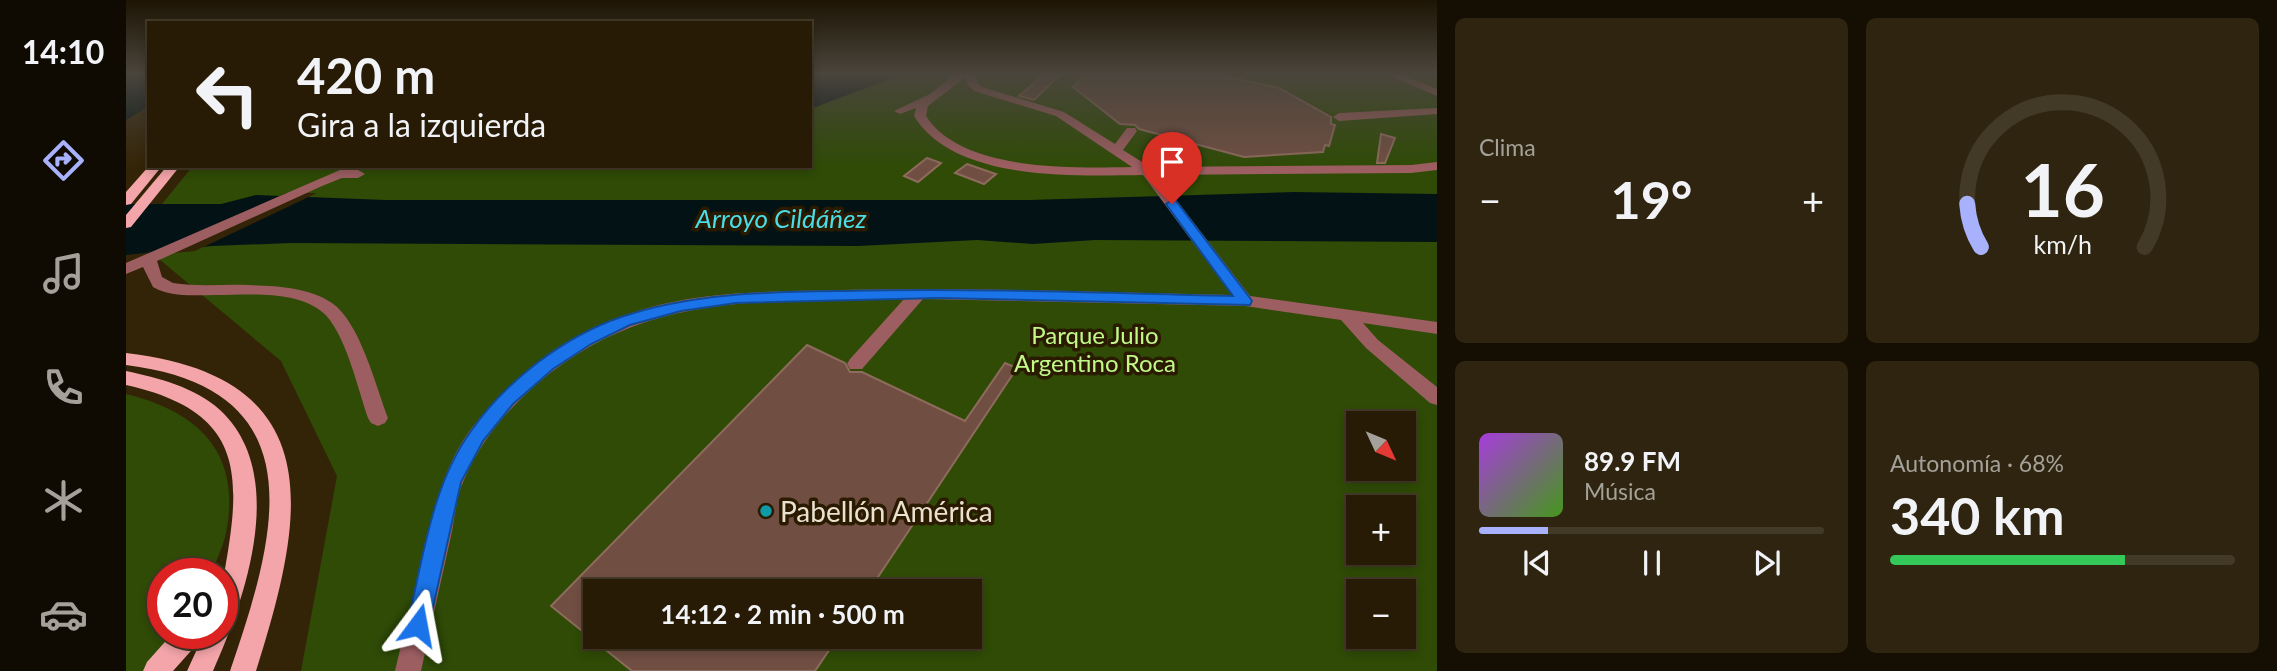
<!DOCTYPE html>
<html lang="es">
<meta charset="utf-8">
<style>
:root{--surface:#271b05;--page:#2f240f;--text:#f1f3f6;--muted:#a4a19a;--line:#433927;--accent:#a7b1fc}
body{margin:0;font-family:Lato,sans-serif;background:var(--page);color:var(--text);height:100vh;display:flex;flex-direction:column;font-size:26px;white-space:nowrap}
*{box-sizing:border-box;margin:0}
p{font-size:23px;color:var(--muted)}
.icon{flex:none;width:38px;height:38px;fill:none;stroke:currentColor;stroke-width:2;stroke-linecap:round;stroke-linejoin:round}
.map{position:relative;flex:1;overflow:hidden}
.panel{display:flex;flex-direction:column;gap:18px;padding:18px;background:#150f03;width:840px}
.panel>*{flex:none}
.guide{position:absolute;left:21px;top:21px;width:665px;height:147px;border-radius:0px;box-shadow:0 4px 10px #0003,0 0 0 2px var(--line);background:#271b05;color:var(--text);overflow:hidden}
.needle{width:46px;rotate:134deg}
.fabs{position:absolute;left:1220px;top:411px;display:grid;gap:14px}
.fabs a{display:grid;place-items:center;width:70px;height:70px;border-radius:0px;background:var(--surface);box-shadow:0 4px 10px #0003,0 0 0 2px var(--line);font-size:35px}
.speed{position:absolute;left:21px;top:558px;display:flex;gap:14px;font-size:35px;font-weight:700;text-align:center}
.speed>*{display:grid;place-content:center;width:91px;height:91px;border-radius:50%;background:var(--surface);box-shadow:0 4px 10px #0003,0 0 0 2px var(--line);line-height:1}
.speed .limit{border:10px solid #d22;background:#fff;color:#111}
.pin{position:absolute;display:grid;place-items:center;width:60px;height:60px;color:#fff;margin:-72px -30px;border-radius:50% 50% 50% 0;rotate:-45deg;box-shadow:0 0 7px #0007}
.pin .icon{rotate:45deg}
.me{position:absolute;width:77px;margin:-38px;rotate:13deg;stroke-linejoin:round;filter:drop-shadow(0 0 5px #0008)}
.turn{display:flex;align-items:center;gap:24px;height:147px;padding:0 35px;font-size:32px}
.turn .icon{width:91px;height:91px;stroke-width:2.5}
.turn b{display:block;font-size:49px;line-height:60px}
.big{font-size:52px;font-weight:700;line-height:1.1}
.panel .widget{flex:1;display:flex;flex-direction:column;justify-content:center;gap:10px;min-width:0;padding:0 24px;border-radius:10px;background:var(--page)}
.panel .dial{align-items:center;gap:0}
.dial svg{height:182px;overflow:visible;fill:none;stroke:var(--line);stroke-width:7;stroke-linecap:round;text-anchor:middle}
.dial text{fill:var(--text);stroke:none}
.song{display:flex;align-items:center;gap:21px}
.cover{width:84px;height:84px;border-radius:10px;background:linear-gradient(135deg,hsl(280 70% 55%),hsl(100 70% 35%))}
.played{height:7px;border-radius:4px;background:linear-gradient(90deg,var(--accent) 20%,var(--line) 20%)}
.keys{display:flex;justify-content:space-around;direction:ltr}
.heat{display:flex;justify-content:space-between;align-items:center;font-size:38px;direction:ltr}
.charge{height:10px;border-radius:5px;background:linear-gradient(90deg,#34c759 68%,var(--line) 0)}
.panel .tiles{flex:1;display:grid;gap:18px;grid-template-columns:repeat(2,1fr)}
.trip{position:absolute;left:457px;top:579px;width:399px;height:70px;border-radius:0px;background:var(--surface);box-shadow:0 4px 10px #0003,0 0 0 2px var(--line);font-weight:700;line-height:70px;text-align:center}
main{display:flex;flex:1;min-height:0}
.dock{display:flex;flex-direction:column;width:126px;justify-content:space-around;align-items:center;background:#100b02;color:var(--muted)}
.dock .icon{width:49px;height:49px}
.dock .selected{color:var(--accent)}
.dock b{font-size:32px;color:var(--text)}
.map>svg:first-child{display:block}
.green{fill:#2f4b06;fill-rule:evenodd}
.water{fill:#031315}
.pier{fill:#342407}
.building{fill:#704f42;stroke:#8e6b5d;stroke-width:2}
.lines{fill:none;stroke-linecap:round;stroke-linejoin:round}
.minor{fill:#9c5e61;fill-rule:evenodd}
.major{fill:#f3a5a9;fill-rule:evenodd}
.route{fill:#1a73e8;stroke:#114b97;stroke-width:2}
.culture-dot{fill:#0f9aa8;stroke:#2a1a00;stroke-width:2.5}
.labels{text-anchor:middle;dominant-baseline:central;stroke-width:7;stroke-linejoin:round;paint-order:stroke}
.park-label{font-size:24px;fill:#c1f989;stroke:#2a1a00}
.water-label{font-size:26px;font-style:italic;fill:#4adce7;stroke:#2a1a00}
.near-poi-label{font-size:28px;fill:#ebe1d0;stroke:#2a1a00;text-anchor:start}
</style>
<main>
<nav class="dock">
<b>14:10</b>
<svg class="icon selected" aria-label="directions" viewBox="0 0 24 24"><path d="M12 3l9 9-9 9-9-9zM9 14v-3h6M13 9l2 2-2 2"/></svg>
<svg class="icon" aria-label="music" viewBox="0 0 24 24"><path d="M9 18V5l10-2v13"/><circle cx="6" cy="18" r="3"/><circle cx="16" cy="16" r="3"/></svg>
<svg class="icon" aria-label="phone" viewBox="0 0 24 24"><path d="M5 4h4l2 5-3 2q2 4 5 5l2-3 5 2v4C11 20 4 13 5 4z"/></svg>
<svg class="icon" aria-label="climate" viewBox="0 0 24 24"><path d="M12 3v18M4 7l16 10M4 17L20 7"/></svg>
<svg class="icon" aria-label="car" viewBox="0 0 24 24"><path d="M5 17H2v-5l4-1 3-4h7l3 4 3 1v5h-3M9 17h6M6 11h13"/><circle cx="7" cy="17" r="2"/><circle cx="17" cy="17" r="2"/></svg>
</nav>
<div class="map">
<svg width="1311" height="671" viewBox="0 0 1311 671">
<rect width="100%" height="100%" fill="#342407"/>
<path class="green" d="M780,73H1304L1311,76V671H175L211,476L155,361L21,249L36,204L67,166H684V109ZM1232,424H1278V469H1232ZM1232,508H1278V553H1232ZM469,592H844V637H469ZM1232,592H1278V637H1232Z
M0,394C73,412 116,453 100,533C97,547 90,561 85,574H37V634H51L21,671H0Z"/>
<path class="water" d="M0,73H23V106L0,120Z
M684,73H780L684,109Z
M1168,192L1311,194V242L969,240L907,244L851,240L732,246L166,243L86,246L0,255V204H95L130,195L260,200H903Z"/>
<path class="pier" d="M160,193H191L69,251L38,254L34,251Z"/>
<path class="building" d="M920,73H936L908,100L893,96Z
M961,73H1084L1153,88L1205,117V124L1209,125L1203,146L1199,145L1197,152L1118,157L1013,129L1009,125L994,124L947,87Z
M1255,134L1269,138L1259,163H1251Z
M801,158L815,163L792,182L778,176Z
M841,164L870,174L858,184L829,173Z
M681,345L719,363L724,372H736L839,421L879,363L891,368L742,592H469V637H712L689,671H506L425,606Z"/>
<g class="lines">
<path class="minor" d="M831,73H851V83L856,87L938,112L989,144L1001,128H1009L1011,131L997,150L1024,167L1285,165L1311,162V170L1285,173L1031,175L1124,296L1311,322V334L1237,323L1252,340L1311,387V405L1304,403L1240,348L1215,320L1119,306L797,299L736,369H724L721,364L724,359L778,299C643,302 521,289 411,384C380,411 354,442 338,480C330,496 329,518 325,536C315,581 305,626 295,671H269C278,633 287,595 297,557C308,512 316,468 345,429C382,380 435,340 492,318C561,290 639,292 712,290C844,287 975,292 1106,295L1017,175C949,176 829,182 788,116L790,108L774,114L768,111L804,94ZM841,76V84L848,91L930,116L1006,167C948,168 836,172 800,116L802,106Z
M1258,73H1273L1311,89V96Z
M1311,108V114L1213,121L1207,117L1213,113Z
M214,170H232L239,174L232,178H216L196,186L31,261L36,277L47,283C72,287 97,284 122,285C149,286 183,287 206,303C234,322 250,387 262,418L259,423L252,426L245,423L242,418C232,390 219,329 195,311C168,290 122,295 90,295C69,295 46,298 27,287L17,267L0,274V263Z"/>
<path class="major" d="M23,166H36L5,204L0,205V192Z
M41,166H54L5,227L0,228V215Z
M0,353C208,377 178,519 130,671H104C150,537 194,389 0,365Z
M0,371C32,378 69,387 94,410C164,475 118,601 87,671H61L78,634H96C96,616 94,597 97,580C116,476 121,412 0,385Z
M46,634H76L72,643L47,671H17L21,662Z"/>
</g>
<linearGradient id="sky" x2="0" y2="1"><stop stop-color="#1d1404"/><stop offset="0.44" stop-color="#4a453c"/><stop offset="1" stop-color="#4a453c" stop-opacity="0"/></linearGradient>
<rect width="1311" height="167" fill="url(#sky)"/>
<path class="route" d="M1046,200L1050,201L1124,298L1126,301L1124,305L813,298L610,303L555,311L504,325L465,344L427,369L387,404L357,441L335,482L303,625L300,633L292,637L284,633L281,625C297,560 305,486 345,431C380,381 437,337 495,317C568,292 644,292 720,291C849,288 978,293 1107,296L1040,204Z"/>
<circle class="culture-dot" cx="640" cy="511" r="7"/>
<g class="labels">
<g class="park-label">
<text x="969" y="334">Parque Julio<tspan x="969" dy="28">Argentino Roca</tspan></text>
</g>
<g class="water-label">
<text x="655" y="218">Arroyo Cildáñez</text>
</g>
<g class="near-poi-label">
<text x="654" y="511">Pabellón América</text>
</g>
</g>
</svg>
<div class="fabs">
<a><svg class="needle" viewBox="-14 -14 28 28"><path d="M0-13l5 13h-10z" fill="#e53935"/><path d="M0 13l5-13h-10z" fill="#a4a19a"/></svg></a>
<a>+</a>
<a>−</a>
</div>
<div class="speed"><div class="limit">20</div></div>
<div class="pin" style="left:1046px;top:204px;background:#d93025"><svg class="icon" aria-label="arrive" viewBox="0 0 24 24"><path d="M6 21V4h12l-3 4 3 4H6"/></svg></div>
<svg class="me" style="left:292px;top:625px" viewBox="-20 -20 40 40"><path d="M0-17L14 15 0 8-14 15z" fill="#1a73e8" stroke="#fff" stroke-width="4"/></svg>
<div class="trip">14:12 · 2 min · 500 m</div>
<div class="guide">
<div class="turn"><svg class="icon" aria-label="left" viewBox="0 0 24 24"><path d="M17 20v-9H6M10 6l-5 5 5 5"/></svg><div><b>420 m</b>Gira a la izquierda</div></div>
</div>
</div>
<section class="panel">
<div class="tiles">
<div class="widget"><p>Clima</p>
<div class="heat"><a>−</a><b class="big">19°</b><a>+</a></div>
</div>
<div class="widget dial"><svg viewBox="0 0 100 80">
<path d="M14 69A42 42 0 1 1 86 69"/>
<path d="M14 69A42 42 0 0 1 8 50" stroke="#a7b1fc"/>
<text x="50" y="56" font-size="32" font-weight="700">16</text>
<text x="50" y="72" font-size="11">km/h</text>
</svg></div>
<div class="widget">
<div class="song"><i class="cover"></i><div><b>89.9 FM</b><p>Música</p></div></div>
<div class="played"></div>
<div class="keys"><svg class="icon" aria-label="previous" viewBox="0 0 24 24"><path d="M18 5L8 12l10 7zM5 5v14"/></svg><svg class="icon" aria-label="pause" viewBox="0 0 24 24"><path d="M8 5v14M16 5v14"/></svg><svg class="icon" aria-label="next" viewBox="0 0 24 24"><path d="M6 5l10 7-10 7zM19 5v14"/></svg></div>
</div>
<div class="widget"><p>Autonomía · 68%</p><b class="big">340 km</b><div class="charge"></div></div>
</div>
</section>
</main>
